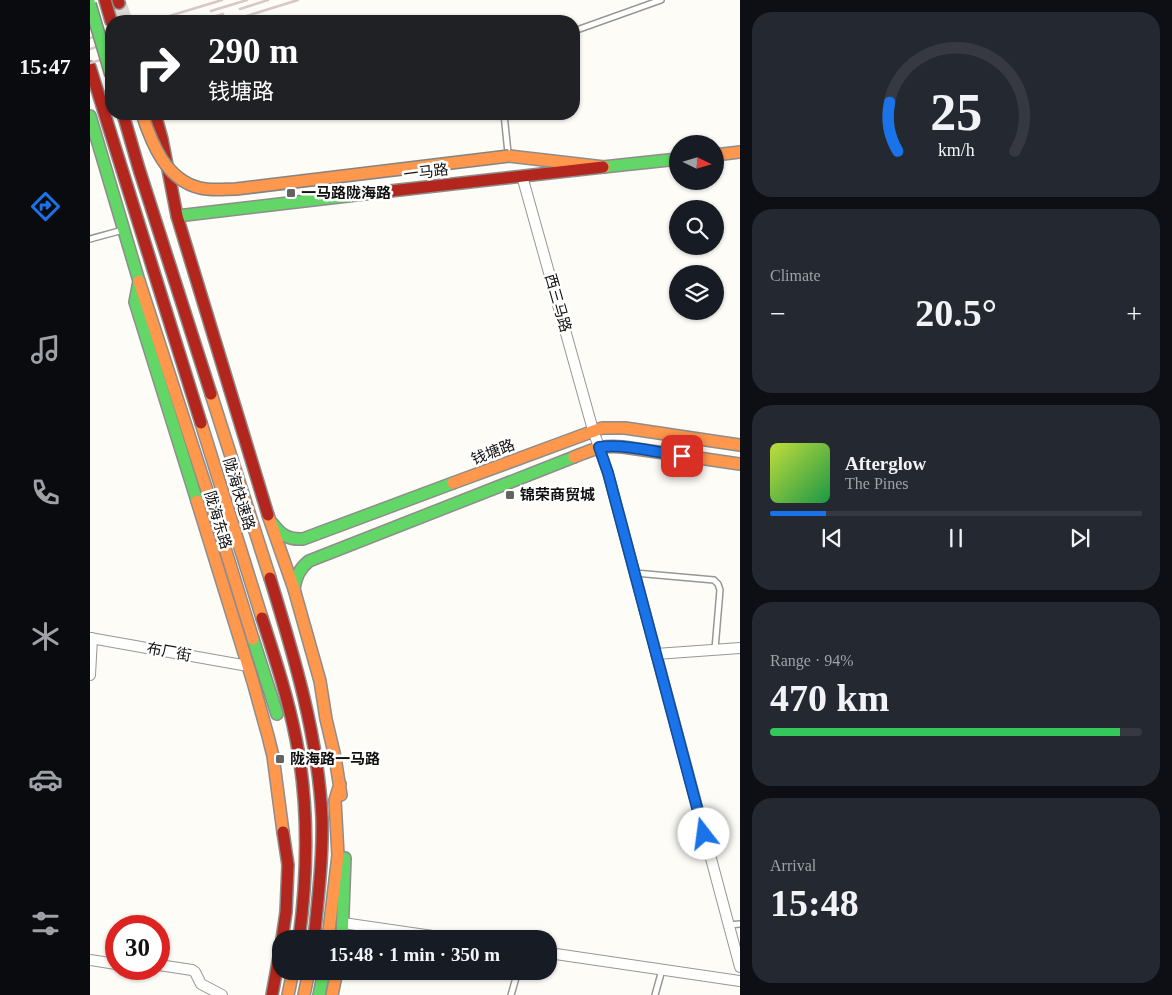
<!DOCTYPE html>
<meta charset="utf-8">
<style>
:root{--surface:#171b24;--page:#242831;--text:#f1f3f6;--muted:#9ea1a6;--line:#363941;--accent:#1a73e8}
body{margin:0;font-family:"Times New Roman","Noto Sans SC",serif;background:var(--page);color:var(--text);height:100vh;display:flex;flex-direction:column;font-size:19px;white-space:nowrap}
*{box-sizing:border-box;margin:0}
p{font-size:16px;color:var(--muted)}
.icon{flex:none;width:28px;height:28px;fill:none;stroke:currentColor;stroke-width:2;stroke-linecap:round;stroke-linejoin:round}
.map{position:relative;flex:1;overflow:hidden}
.panel{display:flex;flex-direction:column;gap:12px;padding:12px;background:#0d0f14;width:432px}
.panel>*{flex:none}
.banner{position:absolute;left:15px;top:15px;width:475px;height:105px;border-radius:20px;box-shadow:0 1px 4px #0004;background:#202124;color:#fff;overflow:hidden}
.needle{width:32px;rotate:95deg}
.buttons{position:absolute;left:579px;top:135px;display:grid;gap:10px}
.buttons a{display:grid;place-items:center;width:55px;height:55px;border-radius:50%;background:var(--surface);box-shadow:0 1px 4px #0004;font-size:25px}
.speed{position:absolute;left:15px;top:915px;display:flex;gap:10px;font-size:25px;font-weight:700;text-align:center}
.speed>*{display:grid;place-content:center;width:65px;height:65px;border-radius:50%;background:var(--surface);box-shadow:0 1px 4px #0004;line-height:1}
.speed .limit{border:8px solid #d22;background:#fff;color:#111}
.pin{position:absolute;display:grid;place-items:center;width:42px;height:42px;color:#fff;margin:-21px;border-radius:10px;box-shadow:0 2px 8px #0006}
.me{position:absolute;width:55px;margin:-28px;rotate:345deg;stroke-linejoin:round;filter:drop-shadow(0 0 4px #0008)}
.turn{display:flex;align-items:center;gap:18px;height:105px;padding:0 20px;font-size:22px}
.turn .icon{width:65px;height:65px;stroke-width:2.5}
.turn b{display:block;font-size:35px;line-height:42px}
.big{font-size:38px;font-weight:800;line-height:1.1}
.panel .widget{flex:1;display:flex;flex-direction:column;justify-content:center;gap:8px;min-width:0;padding:0 18px;border-radius:20px;background:var(--page)}
.panel .dial{align-items:center;gap:0}
.dial svg{height:130px;overflow:visible;fill:none;stroke:var(--line);stroke-width:7;stroke-linecap:round;text-anchor:middle}
.dial text{fill:var(--text);stroke:none}
.song{display:flex;align-items:center;gap:15px}
.cover{width:60px;height:60px;border-radius:8px;background:linear-gradient(135deg,hsl(70 70% 55%),hsl(140 70% 35%))}
.played{height:5px;border-radius:2px;background:linear-gradient(90deg,var(--accent) 15%,var(--line) 15%)}
.keys{display:flex;justify-content:space-around;direction:ltr}
.heat{display:flex;justify-content:space-between;align-items:center;font-size:28px;direction:ltr}
.charge{height:8px;border-radius:4px;background:linear-gradient(90deg,#34c759 94%,var(--line) 0)}
.trip{position:absolute;left:182px;top:930px;width:285px;height:50px;border-radius:20px;background:var(--surface);box-shadow:0 1px 4px #0004;font-weight:800;line-height:50px;text-align:center}
main{display:flex;flex:1;min-height:0}
.tabs{display:flex;flex-direction:column;width:90px;justify-content:space-around;align-items:center;background:#090b0e;color:var(--muted)}
.tabs .icon{width:35px;height:35px}
.tabs .current{color:var(--accent)}
.tabs b{font-size:22px;color:var(--text)}
.map>svg:first-child{display:block}
.lines{fill:none;stroke-linecap:round;stroke-linejoin:round}
.secondary-tunnel{stroke:#dad9d4;stroke-width:15;stroke-dasharray:15 8;stroke-linecap:butt}
.lane-casing{stroke:#979795;stroke-width:8}
.street-casing{stroke:#979795;stroke-width:12}
.fast-casing{stroke:#8e8d8b;stroke-width:14}
.slow-casing{stroke:#8e8d8b;stroke-width:14}
.jam-casing{stroke:#8e8d8b;stroke-width:14}
.lane{stroke:#fffffe;stroke-width:5}
.street{stroke:#fffffe;stroke-width:10}
.fast{stroke:#63d668;stroke-width:11}
.slow{stroke:#ff974d;stroke-width:11}
.jam{stroke:#b3261e;stroke-width:11}
.rail{stroke:#d9c6c7;stroke-width:2.5}
.fast-bridge-casing{stroke:#858482;stroke-width:14;stroke-linecap:butt}
.slow-bridge-casing{stroke:#858482;stroke-width:14;stroke-linecap:butt}
.fast-bridge{stroke:#63d668;stroke-width:11}
.slow-bridge{stroke:#ff974d;stroke-width:11}
.route-casing{stroke:#114b97;stroke-width:12}
.route{stroke:#1a73e8;stroke-width:9}
.poi-dot{fill:#646362;stroke:#fff;stroke-width:2}
.labels{text-anchor:middle;dominant-baseline:central;stroke-width:5;stroke-linejoin:round;paint-order:stroke}
.street-label{font-size:15px;fill:#111;stroke:#fff}
.poi-label{font-size:15px;font-weight:bold;fill:#111;stroke:#fff;text-anchor:start}
</style>
<main>
<nav class="tabs">
<b>15:47</b>
<svg class="icon current" aria-label="directions" viewBox="0 0 24 24"><path d="M12 3l9 9-9 9-9-9zM9 14v-3h6M13 9l2 2-2 2"/></svg>
<svg class="icon" aria-label="music" viewBox="0 0 24 24"><path d="M9 18V5l10-2v13"/><circle cx="6" cy="18" r="3"/><circle cx="16" cy="16" r="3"/></svg>
<svg class="icon" aria-label="phone" viewBox="0 0 24 24"><path d="M5 4h4l2 5-3 2q2 4 5 5l2-3 5 2v4C11 20 4 13 5 4z"/></svg>
<svg class="icon" aria-label="climate" viewBox="0 0 24 24"><path d="M12 3v18M4 7l16 10M4 17L20 7"/></svg>
<svg class="icon" aria-label="car" viewBox="0 0 24 24"><path d="M5 17H2v-5l4-1 3-4h7l3 4 3 1v5h-3M9 17h6M6 11h13"/><circle cx="7" cy="17" r="2"/><circle cx="17" cy="17" r="2"/></svg>
<svg class="icon" aria-label="filters" viewBox="0 0 24 24"><path d="M4 7h16M4 17h16"/><circle cx="9" cy="7" r="2"/><circle cx="15" cy="17" r="2"/></svg>
</nav>
<div class="map">
<svg width="650" height="995" viewBox="0 0 650 995">
<rect width="100%" height="100%" fill="#fdfcf7"/>
<g class="lines">
<path class="secondary-tunnel" d="M29,3L35,21"/>
<defs>
<path id="lane" d="M484,31L571,0
M414,114L418,153
M0,239L33,230
M545,573L624,580L628,584L630,590L625,649
M638,925L650,924
M421,995L428,971
M565,995L572,970"/>
<path id="street" d="M432,176L503,430L518,473L650,967
M0,638L158,666
M566,654L650,648
M0,675L2,638
M253,923L363,939
M459,953L650,981
M0,960L26,964
M69,965L102,970L105,972L111,984L132,995"/>
<path id="fast" d="M0,116L49,281L45,302L107,501
M513,167L588,159
M87,216L283,193
M183,524C191,535 199,540 213,539L363,483
M204,589C206,577 209,569 219,561L484,457
M163,639L187,714
M252,939L255,858
M229,995L234,971"/>
<path id="slow" d="M625,155L650,152
M419,156L514,167
M49,281L121,503L163,639
M121,394L180,578
M111,423L172,618
M484,457C504,449 511,445 533,447L650,464
M363,483L512,428H535L650,445
M107,501L163,682L178,736L183,756L193,832
M178,515L204,589L230,681L236,719L245,757L251,795
M238,939L248,855L245,800L250,784
M198,995L203,971
M214,995L219,971
M242,995L247,971"/>
<path id="jam" d="M15,0L21,21
M28,0L29,3
M0,67L111,423
M33,114L49,169L121,394
M65,114L72,139L87,216L178,515
M283,193L513,167
M180,578C204,656 228,735 232,818C233,859 228,899 224,939
M172,618C185,658 198,698 206,739C219,805 218,872 209,939
M192,939L196,912L198,865L193,832
M182,995L191,946"/>
</defs>
<use href="#lane" class="lane-casing"/>
<use href="#street" class="street-casing"/>
<use href="#fast" class="fast-casing"/>
<use href="#slow" class="slow-casing"/>
<use href="#jam" class="jam-casing"/>
<use href="#lane" class="lane"/>
<use href="#street" class="street"/>
<use href="#fast" class="fast"/>
<use href="#slow" class="slow"/>
<use href="#jam" class="jam"/>
<path class="rail" d="M150,9L178,0
M121,11L157,0
M63,21L132,0
M110,21L133,14
M140,21L208,0
M0,38L21,33
M0,49L21,42
M0,63L21,57"/>
<defs>
<path id="fast-bridge" d="M0,4L21,75"/>
<path id="slow-bridge" d="M52,114C62,144 76,180 110,188C122,191 135,189 146,189L419,156"/>
</defs>
<use href="#fast-bridge" class="fast-bridge-casing"/>
<use href="#slow-bridge" class="slow-bridge-casing"/>
<use href="#fast-bridge" class="fast-bridge"/>
<use href="#slow-bridge" class="slow-bridge"/>
</g>
<g class="lines">
<defs>
<path id="route" d="M592,456C565,452 536,444 509,447L518,473L614,834"/>
</defs>
<use href="#route" class="route-casing"/>
<use href="#route" class="route"/>
</g>
<g class="poi-dot">
<rect x="196" y="188" width="10" height="10" rx="2.5"/>
<rect x="415" y="490" width="10" height="10" rx="2.5"/>
<rect x="185" y="754" width="10" height="10" rx="2.5"/>
</g>
<g class="labels">
<g class="street-label">
<text transform="translate(336 172) rotate(-7)">一马路</text>
<text transform="translate(468 303) rotate(74)">西三马路</text>
<text transform="translate(403 452) rotate(-21)">钱塘路</text>
<text transform="translate(149 494) rotate(73)">陇海快速路</text>
<text transform="translate(128 520) rotate(73)">陇海东路</text>
<text transform="translate(79 652) rotate(10)">布厂街</text>
</g>
<g class="poi-label">
<text x="211" y="193">一马路陇海路</text>
<text x="430" y="495">锦荣商贸城</text>
<text x="200" y="759">陇海路一马路</text>
</g>
</g>
</svg>
<div class="buttons">
<a><svg class="needle" viewBox="-14 -14 28 28"><path d="M0-13l5 13h-10z" fill="#e53935"/><path d="M0 13l5-13h-10z" fill="#9ea1a6"/></svg></a>
<a><svg class="icon" aria-label="search" viewBox="0 0 24 24"><circle cx="10" cy="10" r="6"/><path d="M15 15l6 6"/></svg></a>
<a><svg class="icon" aria-label="layers" viewBox="0 0 24 24"><path d="M12 4l9 5-9 5-9-5zM3 14l9 5 9-5"/></svg></a>
</div>
<div class="speed"><div class="limit">30</div></div>
<div class="pin" style="left:592px;top:456px;background:#d93025"><svg class="icon" aria-label="arrive" viewBox="0 0 24 24"><path d="M6 21V4h12l-3 4 3 4H6"/></svg></div>
<svg class="me" style="left:614px;top:834px" viewBox="-20 -20 40 40"><circle r="19" fill="#fff"/><path d="M0-13L10 11 0 6-10 11z" fill="#1a73e8"/></svg>
<div class="trip">15:48 · 1 min · 350 m</div>
<div class="banner">
<div class="turn"><svg class="icon" aria-label="right" viewBox="0 0 24 24"><path d="M7 20v-9h11M14 6l5 5-5 5"/></svg><div><b>290 m</b>钱塘路</div></div>
</div>
</div>
<section class="panel">
<div class="widget dial"><svg viewBox="0 0 100 80">
<path d="M14 69A42 42 0 1 1 86 69"/>
<path d="M14 69A42 42 0 0 1 9 39" stroke="#1a73e8"/>
<text x="50" y="56" font-size="32" font-weight="700">25</text>
<text x="50" y="72" font-size="11">km/h</text>
</svg></div>
<div class="widget"><p>Climate</p>
<div class="heat"><a>−</a><b class="big">20.5°</b><a>+</a></div>
</div>
<div class="widget">
<div class="song"><i class="cover"></i><div><b>Afterglow</b><p>The Pines</p></div></div>
<div class="played"></div>
<div class="keys"><svg class="icon" aria-label="previous" viewBox="0 0 24 24"><path d="M18 5L8 12l10 7zM5 5v14"/></svg><svg class="icon" aria-label="pause" viewBox="0 0 24 24"><path d="M8 5v14M16 5v14"/></svg><svg class="icon" aria-label="next" viewBox="0 0 24 24"><path d="M6 5l10 7-10 7zM19 5v14"/></svg></div>
</div>
<div class="widget"><p>Range · 94%</p><b class="big">470 km</b><div class="charge"></div></div>
<div class="widget"><p>Arrival</p><b class="big">15:48</b></div>
</section>
</main>
